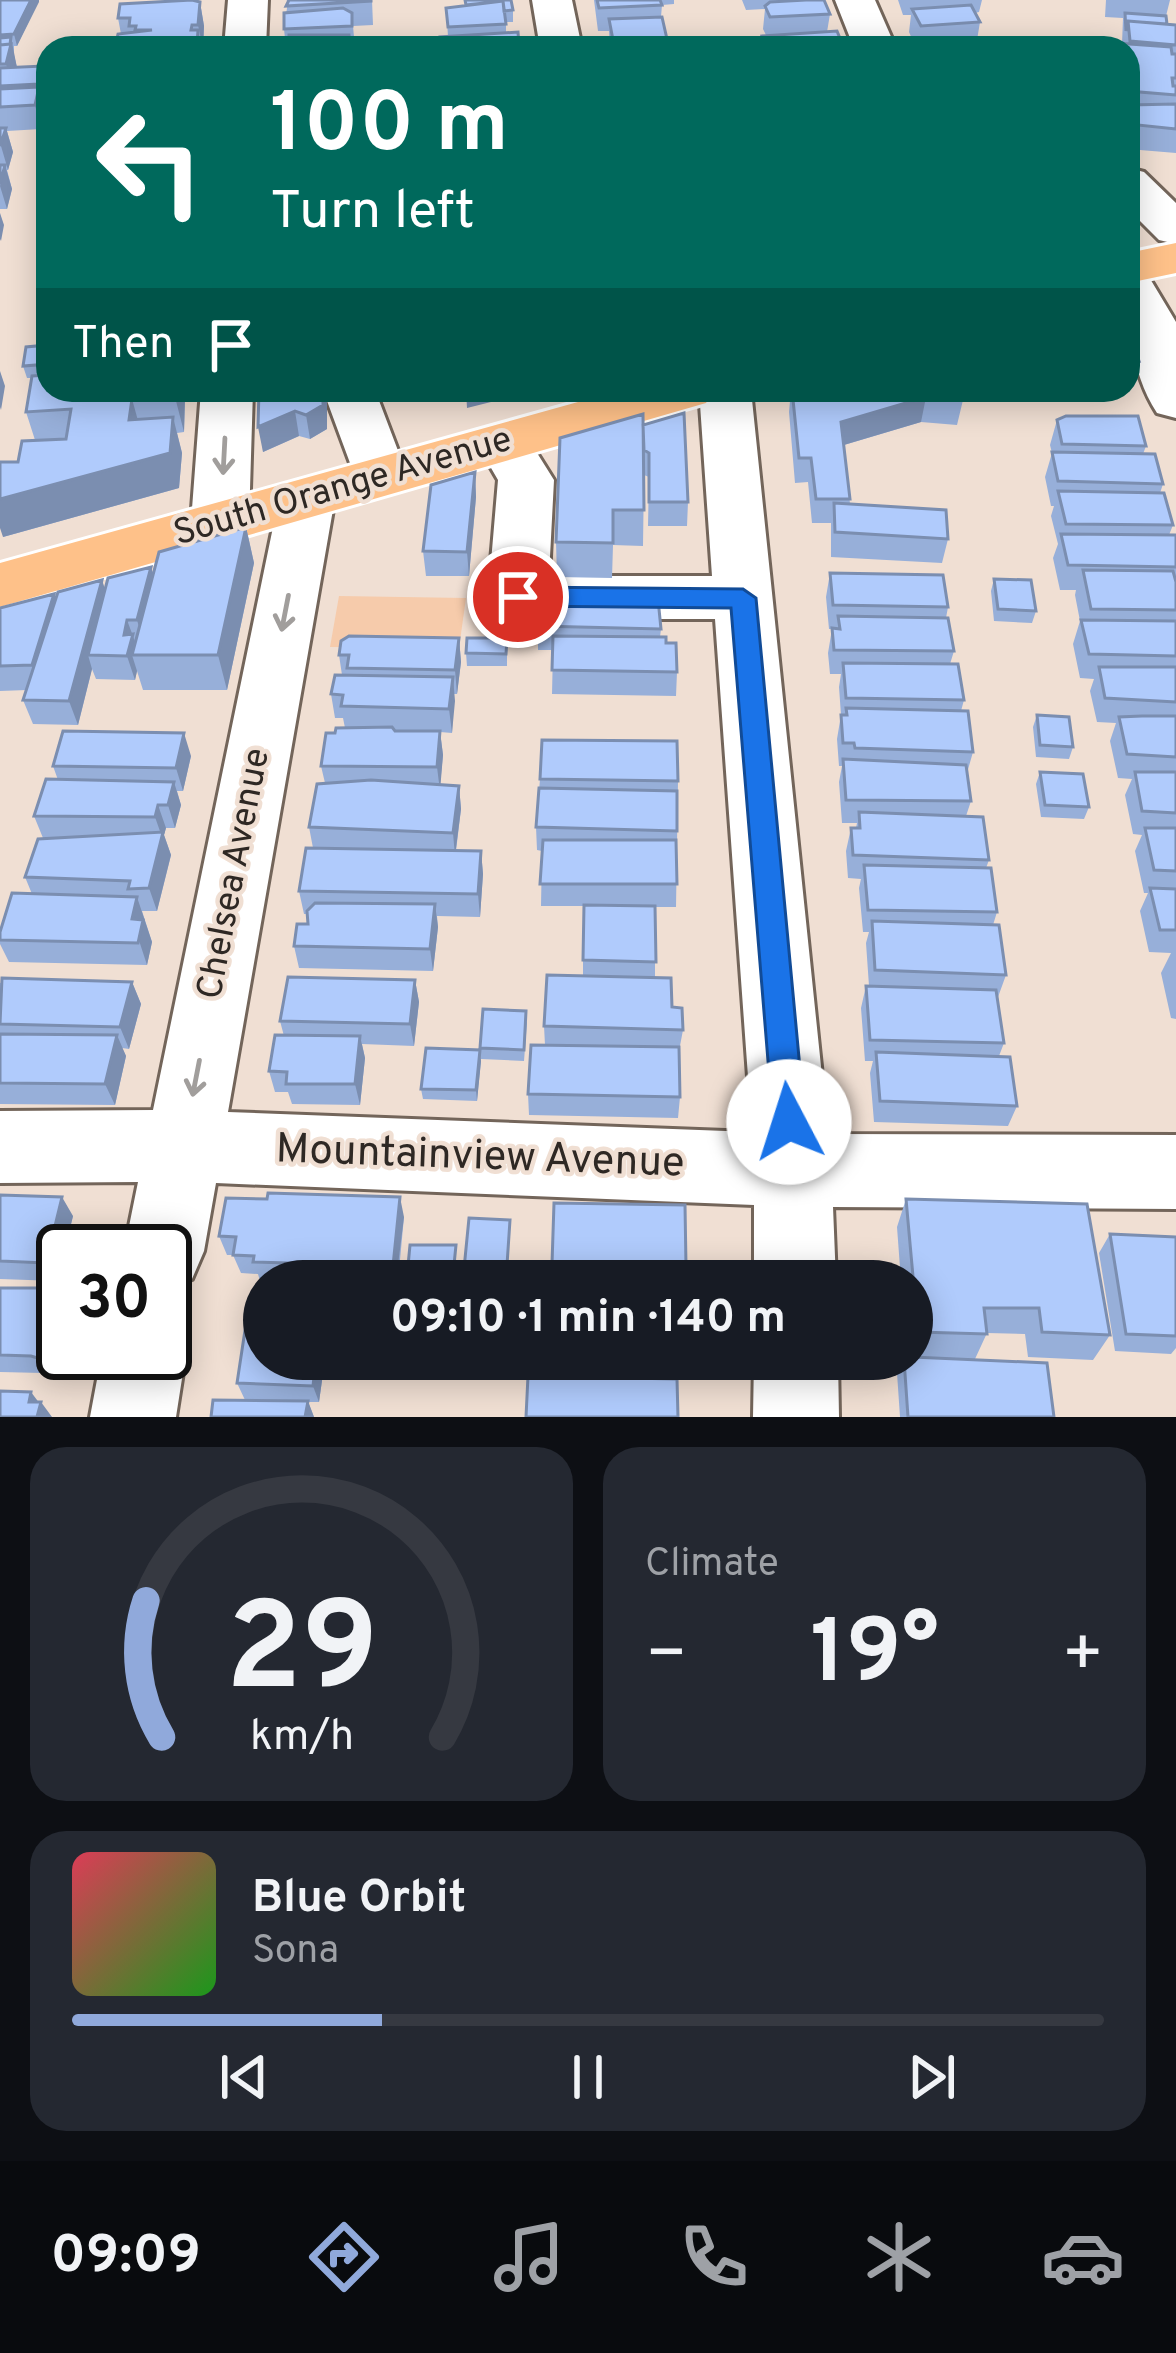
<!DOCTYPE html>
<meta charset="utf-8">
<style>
:root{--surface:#171b24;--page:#242831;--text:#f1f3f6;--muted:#9ea1a6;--line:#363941;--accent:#90a9db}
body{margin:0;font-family:Overpass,sans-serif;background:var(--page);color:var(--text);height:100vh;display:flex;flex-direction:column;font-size:45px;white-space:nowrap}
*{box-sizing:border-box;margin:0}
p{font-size:39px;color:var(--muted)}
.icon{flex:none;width:66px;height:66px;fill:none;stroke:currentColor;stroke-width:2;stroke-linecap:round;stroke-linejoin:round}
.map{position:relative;height:1417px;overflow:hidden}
.side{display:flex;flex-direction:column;gap:30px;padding:30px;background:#0d0f14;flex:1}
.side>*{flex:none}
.hud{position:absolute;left:36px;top:36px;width:1104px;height:366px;border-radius:36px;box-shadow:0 6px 30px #0003;background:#00695c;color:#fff;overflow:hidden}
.speed{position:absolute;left:36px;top:1224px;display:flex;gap:24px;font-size:60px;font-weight:700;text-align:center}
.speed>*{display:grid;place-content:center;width:156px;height:156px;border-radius:50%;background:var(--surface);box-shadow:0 6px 30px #0003;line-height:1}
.speed .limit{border:6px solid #111;border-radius:18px;background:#fff;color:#111}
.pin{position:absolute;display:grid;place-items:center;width:102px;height:102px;color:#fff;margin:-51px;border:6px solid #fff;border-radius:50%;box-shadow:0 3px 12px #0007}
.me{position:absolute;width:132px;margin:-66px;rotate:355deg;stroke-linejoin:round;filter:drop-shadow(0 0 9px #0008)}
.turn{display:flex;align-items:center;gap:42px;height:252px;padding:0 36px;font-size:54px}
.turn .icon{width:156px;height:156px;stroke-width:2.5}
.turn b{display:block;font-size:84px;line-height:102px}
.then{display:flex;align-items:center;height:114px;padding:0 36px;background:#0003;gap:24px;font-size:45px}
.big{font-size:90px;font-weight:700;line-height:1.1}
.side .tile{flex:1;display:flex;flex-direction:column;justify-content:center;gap:18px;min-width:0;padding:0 42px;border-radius:36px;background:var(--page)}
.side .dial{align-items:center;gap:0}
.dial svg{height:312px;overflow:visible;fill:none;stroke:var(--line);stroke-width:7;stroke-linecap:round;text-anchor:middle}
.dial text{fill:var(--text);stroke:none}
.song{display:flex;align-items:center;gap:36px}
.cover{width:144px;height:144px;border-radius:18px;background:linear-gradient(135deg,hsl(350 70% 55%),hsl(120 70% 35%))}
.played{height:12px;border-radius:6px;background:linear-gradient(90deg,var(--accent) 30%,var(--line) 30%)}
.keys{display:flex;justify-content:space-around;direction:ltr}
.heat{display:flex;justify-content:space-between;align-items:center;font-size:66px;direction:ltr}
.side .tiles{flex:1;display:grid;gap:30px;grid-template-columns:1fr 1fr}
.tile:last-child{grid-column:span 2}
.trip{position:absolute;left:243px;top:1260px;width:690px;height:120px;border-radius:60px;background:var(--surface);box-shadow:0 6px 30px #0003;font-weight:700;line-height:120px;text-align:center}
.tabs{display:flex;height:192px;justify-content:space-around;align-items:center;background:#090b0e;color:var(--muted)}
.tabs .icon{width:84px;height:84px}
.tabs .current{color:var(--accent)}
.tabs b{font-size:54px;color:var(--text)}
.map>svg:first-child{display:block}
.green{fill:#f6cbab}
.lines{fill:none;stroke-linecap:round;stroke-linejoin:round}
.minor-casing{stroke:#73655a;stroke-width:6}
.major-casing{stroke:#fff;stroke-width:6}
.minor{fill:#fff;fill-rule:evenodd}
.major{fill:#fec189;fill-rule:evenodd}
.wall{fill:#97afd9}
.shaded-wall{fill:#7b8eb0}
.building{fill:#b0cbfc;stroke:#7b8eb0;stroke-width:3}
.oneway{stroke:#a19e9c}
.route{fill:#1a73e8;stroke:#114b97;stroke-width:3}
.labels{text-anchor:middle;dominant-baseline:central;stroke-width:9;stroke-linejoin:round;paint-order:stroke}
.street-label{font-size:36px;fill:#2e2824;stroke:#f0dfd3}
.near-street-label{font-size:42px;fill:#2e2824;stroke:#f0dfd3}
</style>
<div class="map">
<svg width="1176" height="1417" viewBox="0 0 1176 1417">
<rect width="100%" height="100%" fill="#f0dfd3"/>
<path class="green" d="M339,596L466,598L459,648L330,647Z"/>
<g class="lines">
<defs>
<path id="minor" d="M228,0H268L266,48H224Z
M532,0H572L582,48H540Z
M835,0H875L896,48H854Z
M1128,168L1144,172L1176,203V244L1159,240L1128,209Z
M1128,268L1146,272L1176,322V418L1157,413C1129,370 1128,318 1128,268Z
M201,390H253L249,522L240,536L220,542L200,536L191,522Z
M323,390H375L408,477L400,490L380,496L360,490Z
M699,390H751L828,1134L1176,1135V1209L833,1207L836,1281H754V1205L216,1183L204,1251L192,1279L165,1290V1251H124L138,1182L0,1183V1111L153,1110L279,498L287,484L307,479L327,484L335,498L228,1112L752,1132L715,619H518L497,612L488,597L498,480L476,442L484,429L503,424L522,429L554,480L549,576H712Z
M165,1320L173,1324L186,1353L176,1417H90L102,1353H165Z
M754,1359H838L839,1417H753Z"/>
<path id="major" d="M1176,243V273L1128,283V253Z
M621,390H714L706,403L0,607V563Z"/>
</defs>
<use href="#minor" class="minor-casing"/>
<use href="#major" class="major-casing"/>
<use href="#minor" class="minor"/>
<use href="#major" class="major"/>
</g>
<path class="wall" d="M0,0H39L17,46H14V55L17,67L48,83V97L41,129L7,131L13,152L8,170H7L12,189L7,209H0Z
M286,0H372L373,25L353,26L355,48H286L284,29L288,1Z
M594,0H674V4L662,5L661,17L669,48H610L609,31H598Z
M742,0H824L830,14L827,32L841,41L840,48H761L762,36L766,35L763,29L765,9L746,10Z
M898,0H982L979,12L975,13L980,22L976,46L916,48L909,32L911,15H903Z
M1106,0H1170L1166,16L1167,24L1176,25V153L1128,149V48H1087L1088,41L1122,44L1123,18L1105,17Z
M200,2L204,26L203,48H115L121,34L118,18Z
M466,5L513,10V22H506V33L518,32L520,48H441L448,36L446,8Z
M48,261V289H44L41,277Z
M1128,329L1139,361L1131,385H1128Z
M48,345V390L185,397L184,432L177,433L182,453L179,488L3,537L18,462L35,440L26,412L32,378H27L23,366Z
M259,390H327V429L310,439L299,436L263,452Z
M791,390L963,400L957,425L921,422L844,445L850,504L948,539L942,563L831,557V523H812L808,482L795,483L789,412Z
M1057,420L1146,446L1143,454L1163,484L1160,493L1173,525L1169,535H1176V1019L1171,1018L1161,973L1171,953L1149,952L1140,911L1148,893H1144L1135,851L1142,835L1133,834L1125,795L1132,779L1118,778L1110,741L1116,723L1097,722L1090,691L1094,679L1080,678L1073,644L1080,621L1075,595L1076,590H1060L1053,558L1058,544L1051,516L1054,506H1051L1045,477L1052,453L1050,445Z
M643,425L688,502L687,526H648L649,477L644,475L643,546L613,545L612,578L557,577L556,542Z
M475,472L476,497L469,576H426L423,551Z
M246,527L254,563L227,690H143L137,671L135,680L96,679L92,669L78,725L33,724L23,700L27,690L0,691V608L54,594L56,600L105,588L151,567L153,574Z
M830,573L948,607L946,618L954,651L950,664L964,700L961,711L973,752L967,773L971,801L966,816L989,860L986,868L997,912L993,925L1006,975L998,997L1004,1043L999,1056L1017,1106L1008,1126L874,1122L870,1073L873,1061H865L861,1008L866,986H869L866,943L869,932H863L859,888L861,879L848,878L846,851L851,828H856L857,823H842L839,782L842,766H839L837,739L841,715L839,687L841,674H830L828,653L832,629H829L826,597Z
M994,579L1036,611L1032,623L994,621L991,591Z
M538,626L661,629L660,637L666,643L677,672L676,696L552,694L553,650H538Z
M459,638L461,662L457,694H454L452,733L440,732L443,755L440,785L459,786L461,809L456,851H481L483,874L480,917L437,916L438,927L433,971L299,968L294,946L308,924L307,914H304L299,891L313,848L309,827L325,783L321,766L335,733L345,728L343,718H335L331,694L342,675L339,655Z
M507,638V666H467L466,653Z
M1037,715L1073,747L1069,759L1036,757L1033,727Z
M191,756L183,791H177L181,805L175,828H166L164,835L171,855L157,911H142L152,942L147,965L9,962L0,944V932L32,894L25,877L43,838L34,816L58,780L53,766Z
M1040,772L1089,807L1084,819L1041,817L1036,784Z
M540,779L678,781L676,907H655V977L683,1030L679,1051L680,1097L678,1118L529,1115L528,1094L545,1045L544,1026L583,976V906H541L542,851L537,850L536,827Z
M415,980L419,1002L414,1046L362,1044L365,1058L360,1105L292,1104L288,1092H275L269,1071L284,1036L280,1021Z
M132,982L141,1004L129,1049L122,1048L126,1056L115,1105L0,1104V983Z
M527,1022L524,1061L481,1059L480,1048Z
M481,1061L477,1101L423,1099L421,1089Z
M0,1195L73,1216L57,1281L0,1279Z
M906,1199L1110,1335L1093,1360L1028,1357L1025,1334L987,1333L975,1359L1054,1417H900L897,1373L903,1359H912V1281H901L897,1227Z
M404,1217L398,1281H260L258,1274L241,1273L233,1255H227L219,1236Z
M1110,1234L1176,1237V1348L1171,1354L1115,1351L1099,1253Z
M552,1264L686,1266L685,1281H553Z
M0,1288L63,1378L43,1373L0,1372Z
M264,1359H325L319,1402H308L314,1417L245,1400L237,1383Z
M458,1359H502L501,1379L458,1378Z
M536,1359H687L686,1370L536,1363Z"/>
<path class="shaded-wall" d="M31,0H39V2L17,46L14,34Z
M200,2L204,26L203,48L198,25Z
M11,37L17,68L13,87L6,64Z
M43,66L48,83L46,108L39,84Z
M39,87L45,111L41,129L35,105Z
M6,128L13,152L8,170L1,146Z
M5,165L12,189L7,209L0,186Z
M0,213L4,225L1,241L0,239Z
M0,371L5,386L1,410L0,407Z
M175,390H184L185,397L184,432L175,397Z
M323,390H327V429L310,439L306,415Z
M466,390H539L467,408Z
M926,397L921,422L837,447L841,422Z
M132,399L142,435L129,420Z
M295,411L299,436L263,452L258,427Z
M173,417L182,453L179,488L3,537L0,528V499Z
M475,472L476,497L469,576L467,552Z
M246,527L254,563L227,690L218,655Z
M151,567L158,592L144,644L137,620Z
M102,580L110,604L88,655L92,669L78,725L69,701Z
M54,594L62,618L41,689L32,665Z
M127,620L140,655H132L137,671L135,680L127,656L124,635Z
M459,638L461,662L457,694L455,670Z
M453,677L455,701L452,733L449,709Z
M440,731L443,755L440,791L437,767Z
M184,733L191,756L183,791L176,768Z
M174,782L181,805L175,828L168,805Z
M459,786L461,809L455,856L453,833Z
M158,805L166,828L164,835L171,855L157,911L149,888L162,837L155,817Z
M481,851L483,874L480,917L478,894Z
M137,897L152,942L147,965L132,919Z
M435,904L438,927L433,971L430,949Z
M415,980L419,1002L414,1046L410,1024Z
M132,982L141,1004L129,1049L120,1027Z
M117,1035L126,1056L115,1105L105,1084Z
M360,1036L365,1058L360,1105L355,1084Z
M480,1050L481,1061L477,1101L476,1090Z
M62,1197L73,1216L57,1281L46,1263Z
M400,1197L404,1217L396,1281L393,1266Z
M63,1313V1353H69L63,1378L51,1362Z
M316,1359H325L319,1402L313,1386Z
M31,1392L40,1404L41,1402L52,1417H37L29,1402Z
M308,1401L314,1417H305Z"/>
<path class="building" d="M0,0H31L14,34L0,35Z
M192,0L200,2L198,25H192L191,30H198L197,45L115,48L118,34L152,30H135L136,26H129L130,18H118L120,4Z
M289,0H371V1L286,6Z
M465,0H511L513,10L504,11L503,1L466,5Z
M597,0H660L662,5L599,8Z
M806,0H824L830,14L770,17L765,6L770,2Z
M503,1L506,24L448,27L446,8Z
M971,5L980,22L921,26L912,9Z
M343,8L352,13V26L284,29V13Z
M1125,13L1166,16L1167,24L1128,21L1126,31Z
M662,17L669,48H612L611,43L641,39L613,40L609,19Z
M1128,21L1176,25V45L1130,41Z
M837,31L841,41L836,42L840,48H766L762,36Z
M518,32L519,46L441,48L440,37Z
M289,35H349L350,48H289Z
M11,37L10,44L0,45V38Z
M1088,41L1171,47L1172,54H1176V78H1172L1173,86H1176V95L1128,91V75L1132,76L1131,72L1128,71V48H1089Z
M11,44L6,64H0V45Z
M43,66L39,84L0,86V68Z
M39,87L35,105L0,107V89Z
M1176,104V129L1128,124V105Z
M0,128H6L0,146Z
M0,165H5L0,184Z
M42,261H48V276L41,277Z
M1128,329L1139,361L1128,360Z
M48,345V364L23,366L26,347Z
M48,375V390H175V397L132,399L129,420L173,417L170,453L0,499V462H18L22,441L66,439L71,409L26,412L32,376Z
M259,390H323V405L306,415L295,411L258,427Z
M792,390H961L963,400L926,397L841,422L850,499H816L811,458H799Z
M684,413L688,502H649V453L644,450L643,425Z
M643,414L644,510H613V543L556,542L560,438Z
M1066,416H1138L1146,446L1062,444L1057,420Z
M1052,452L1155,454L1163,484L1058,481Z
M475,472L467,552L423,551L431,485Z
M1058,491L1164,493L1173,525L1066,524Z
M834,503L946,510L948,539L835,532Z
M246,527L218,655H132L159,552Z
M1061,534L1176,535V567L1068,565Z
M151,567L137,620H127L124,635L133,634L127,656L88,655L108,578Z
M1083,570L1173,571L1176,582V610L1091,609Z
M830,573L943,575L948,607L833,605Z
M994,579L1031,580L1036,611L998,609Z
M102,580L69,701L23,700L58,592Z
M54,594L32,665L0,666V608Z
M539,596L658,599L661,629L538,626Z
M838,616L948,618L954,651L834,650L832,628L840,629Z
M1081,620L1176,621V656L1089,654Z
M349,636L459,638L455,670L347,668L349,655H339L341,641Z
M553,636L666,637V643H676L677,672L552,670Z
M467,638H507L506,654L466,653Z
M843,663L958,664L964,700L846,698Z
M1099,667H1176V702L1105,698Z
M335,675L453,677L449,709L341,706L343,695L331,694Z
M846,708L968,711L973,752L855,748L854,743H843L841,715H847Z
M1037,715L1069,717L1073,747L1040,745Z
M1142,716H1176V757L1127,754L1119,717Z
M392,727L395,731H440L437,767L321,766L326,733H335L336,728Z
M63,731L184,733L176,768L53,766Z
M542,740L677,741L678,781L540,779Z
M843,759L966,765L971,801L846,800Z
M1040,772L1083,774L1089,807L1045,805Z
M1135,772H1176V813L1142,811Z
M46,779L174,782L168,805H158L155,817L34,816Z
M371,780L459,786L453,833L309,827L317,784Z
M539,788L677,791V831L536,827Z
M859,812L983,817L989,860L853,855L851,828H860Z
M1145,828H1176V871L1154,870Z
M163,832L149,888L128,889L130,881L25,877L38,839Z
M543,840H676L677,884H540Z
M306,848L481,851L478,894L299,891Z
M864,865L991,868L997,912L868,910Z
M1150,888L1176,889V930H1160Z
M12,893L137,897L132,919L143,920L138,943L0,940V932Z
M315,903L435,904L430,949L294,946L297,924H308L307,911Z
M584,905L655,906L656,962L583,960Z
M872,921L999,925L1006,975L875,970Z
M547,975L671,978L672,1007L682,1008L683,1030L544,1026Z
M288,977L415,980L410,1024L280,1021Z
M2,978L132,982L120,1027L0,1024Z
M866,986L996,990L1004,1043L870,1040Z
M483,1009L526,1011L524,1050L480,1048Z
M0,1034L117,1035L105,1084L0,1083Z
M275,1035L360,1036L355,1084H286L287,1072L269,1071Z
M531,1045L679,1047L680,1097L528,1094Z
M426,1048L480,1050L476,1090L421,1089Z
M876,1052L1010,1057L1017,1106L880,1101Z
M268,1193L400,1197L393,1266L253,1262L254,1256L233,1255L236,1237L219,1236L226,1198L267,1199Z
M0,1195L62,1197L46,1263L0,1261Z
M906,1199L1087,1204L1110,1335L1042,1332L1039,1308H984L987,1334L918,1332Z
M554,1203L685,1205L686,1266L552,1264Z
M469,1218L510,1220L506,1280L463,1279Z
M1110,1234L1176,1237V1336L1126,1334Z
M410,1245H456L454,1265H462L461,1281H400L402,1266H408Z
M0,1288H63V1313L51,1362L31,1356L0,1355Z
M247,1317L264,1318V1359H316L313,1386L237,1383Z
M912,1357L1047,1363L1054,1417H908L904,1359H912Z
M458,1359H500V1370L457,1369Z
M528,1376L677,1379L678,1417H526Z
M0,1391L31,1392L29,1402H41L37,1417H0Z
M213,1400L308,1401L305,1417H211Z"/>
<defs><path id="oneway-shaft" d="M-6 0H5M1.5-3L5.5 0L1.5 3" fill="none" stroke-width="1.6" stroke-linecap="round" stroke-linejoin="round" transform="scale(3)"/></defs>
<g class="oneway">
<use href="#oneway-shaft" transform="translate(224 456) rotate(93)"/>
<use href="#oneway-shaft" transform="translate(285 613) rotate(101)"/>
<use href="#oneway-shaft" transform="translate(196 1078) rotate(101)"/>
</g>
<path class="route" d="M518,587L743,589L756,598L805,1122L801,1133L789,1138L777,1133L773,1122L731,608L518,606L505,597Z"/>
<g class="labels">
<g class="street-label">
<text transform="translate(343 488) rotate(-16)">South Orange Avenue</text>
<text transform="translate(235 874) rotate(-79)">Chelsea Avenue</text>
</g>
<g class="near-street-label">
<text transform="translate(480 1158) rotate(2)">Mountainview Avenue</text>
</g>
</g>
</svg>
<div class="speed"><div class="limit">30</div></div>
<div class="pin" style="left:518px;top:597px;background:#d93025"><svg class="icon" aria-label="arrive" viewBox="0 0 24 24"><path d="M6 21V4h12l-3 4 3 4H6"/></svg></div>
<svg class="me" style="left:789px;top:1122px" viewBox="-20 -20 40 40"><circle r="19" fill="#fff"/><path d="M0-13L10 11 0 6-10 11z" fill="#1a73e8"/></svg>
<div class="trip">09:10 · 1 min · 140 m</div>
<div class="hud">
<div class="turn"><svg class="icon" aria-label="left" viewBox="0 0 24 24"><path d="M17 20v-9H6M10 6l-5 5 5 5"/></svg><div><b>100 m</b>Turn left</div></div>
<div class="then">Then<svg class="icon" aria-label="arrive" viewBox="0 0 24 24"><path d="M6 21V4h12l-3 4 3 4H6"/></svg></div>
</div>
</div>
<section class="side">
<div class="tiles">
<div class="tile dial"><svg viewBox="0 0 100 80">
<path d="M14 69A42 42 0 1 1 86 69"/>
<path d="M14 69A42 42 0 0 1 10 34" stroke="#90a9db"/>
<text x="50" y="56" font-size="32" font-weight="700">29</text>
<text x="50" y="72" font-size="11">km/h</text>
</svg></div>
<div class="tile"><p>Climate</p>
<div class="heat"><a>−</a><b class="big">19°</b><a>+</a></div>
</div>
<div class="tile">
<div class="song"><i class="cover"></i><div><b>Blue Orbit</b><p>Sona</p></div></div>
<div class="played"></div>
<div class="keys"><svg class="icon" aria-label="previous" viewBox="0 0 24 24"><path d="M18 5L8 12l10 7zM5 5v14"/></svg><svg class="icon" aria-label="pause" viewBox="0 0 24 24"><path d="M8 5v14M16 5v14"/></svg><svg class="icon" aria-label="next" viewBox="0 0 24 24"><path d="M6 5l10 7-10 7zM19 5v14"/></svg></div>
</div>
</div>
</section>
<nav class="tabs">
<b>09:09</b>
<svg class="icon current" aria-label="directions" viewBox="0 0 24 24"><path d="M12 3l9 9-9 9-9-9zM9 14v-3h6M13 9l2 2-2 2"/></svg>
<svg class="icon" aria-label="music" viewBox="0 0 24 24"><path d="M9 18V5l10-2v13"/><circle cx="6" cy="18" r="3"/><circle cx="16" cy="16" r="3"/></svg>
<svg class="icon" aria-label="phone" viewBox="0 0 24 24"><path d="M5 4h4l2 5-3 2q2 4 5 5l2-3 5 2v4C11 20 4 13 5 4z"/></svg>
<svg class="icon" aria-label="climate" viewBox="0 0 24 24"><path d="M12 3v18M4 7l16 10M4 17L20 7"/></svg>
<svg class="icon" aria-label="car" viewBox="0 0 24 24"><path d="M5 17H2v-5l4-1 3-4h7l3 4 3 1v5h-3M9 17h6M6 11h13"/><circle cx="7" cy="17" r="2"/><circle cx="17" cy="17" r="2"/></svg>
</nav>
